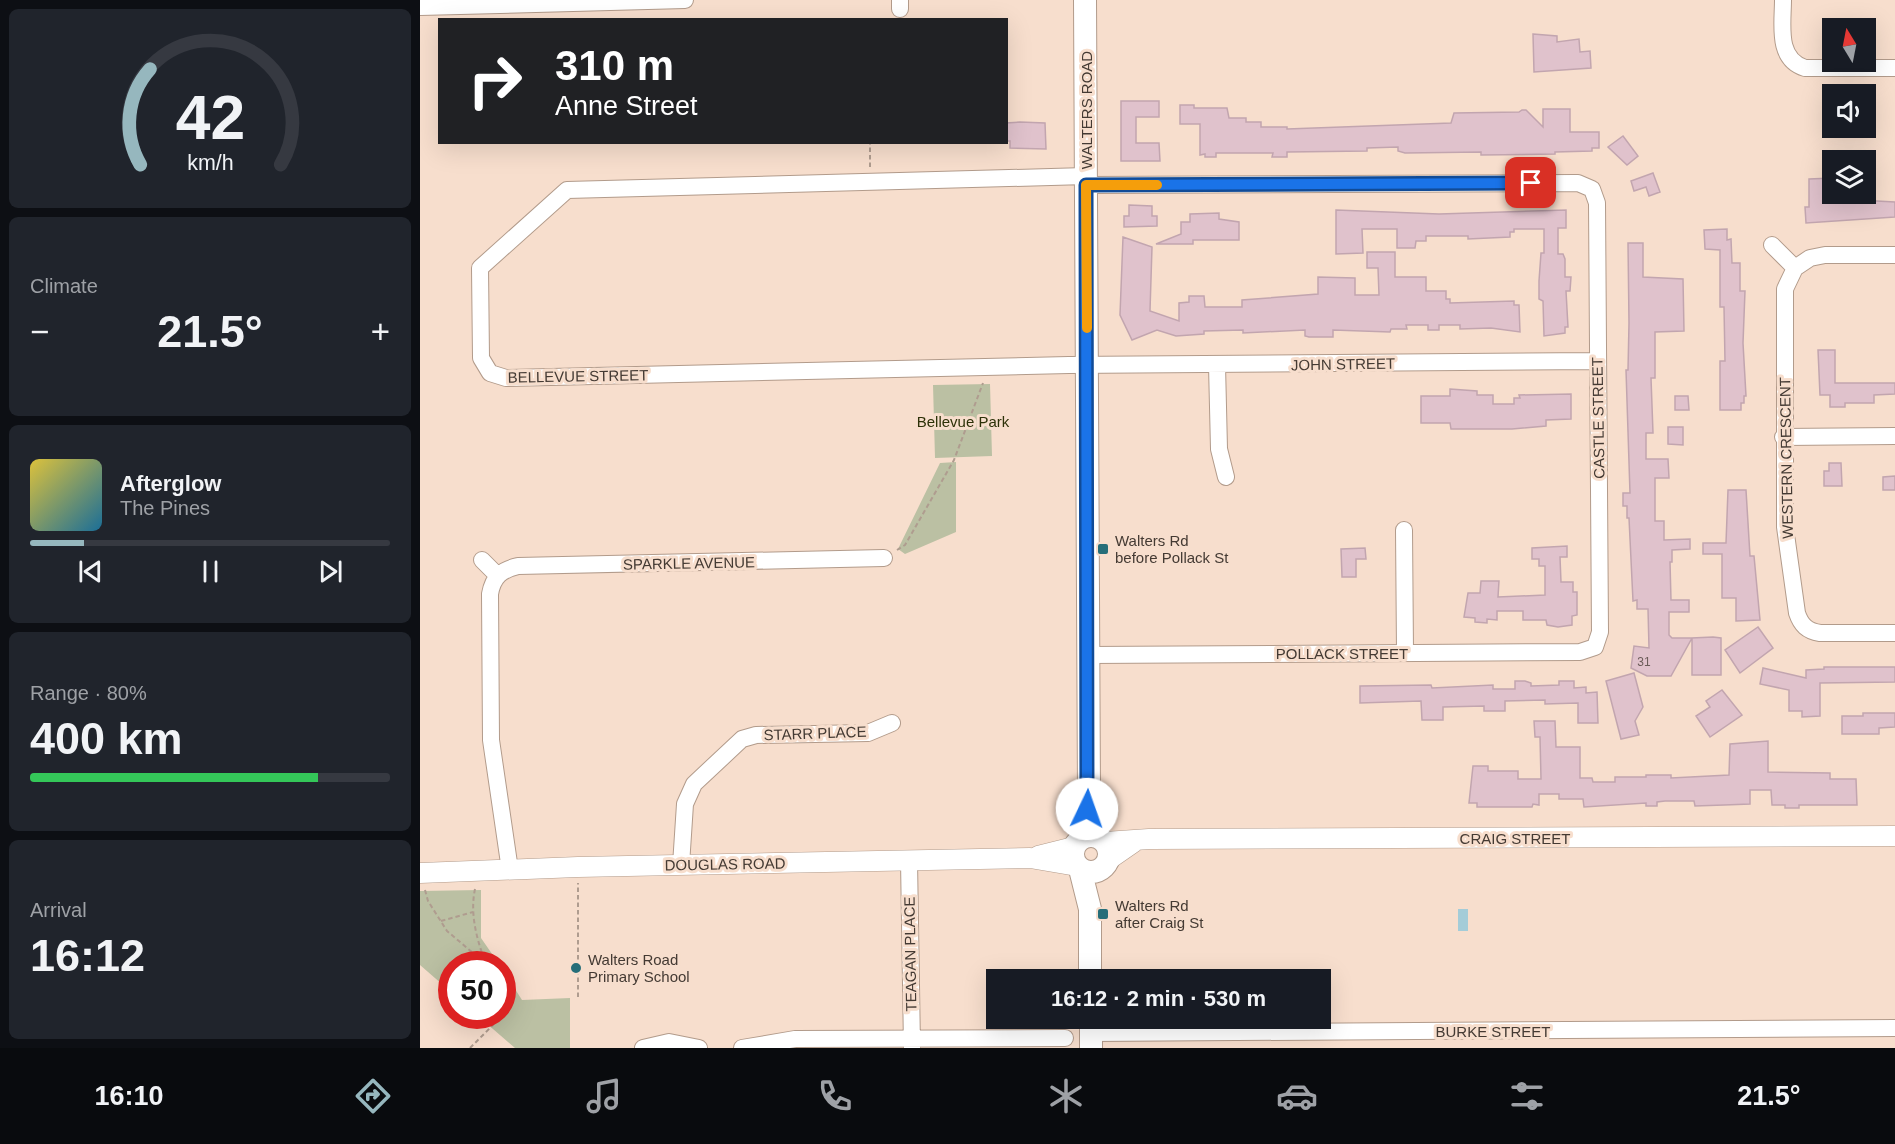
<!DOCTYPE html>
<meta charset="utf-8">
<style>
:root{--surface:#171b24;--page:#20242c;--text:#f1f3f6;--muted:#9ea1a6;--line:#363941;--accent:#96b7be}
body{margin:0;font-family:Helvetica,sans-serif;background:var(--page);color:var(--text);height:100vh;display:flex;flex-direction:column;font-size:22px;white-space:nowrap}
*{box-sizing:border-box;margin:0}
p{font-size:20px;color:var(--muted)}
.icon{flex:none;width:33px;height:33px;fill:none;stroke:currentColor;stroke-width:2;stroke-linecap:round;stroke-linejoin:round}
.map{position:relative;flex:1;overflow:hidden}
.panel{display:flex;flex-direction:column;gap:9px;padding:9px;background:#0d0f14;width:420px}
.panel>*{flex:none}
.guide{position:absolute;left:18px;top:18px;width:570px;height:126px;border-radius:0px;box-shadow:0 6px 24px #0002;background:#202124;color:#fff;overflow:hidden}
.needle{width:39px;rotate:350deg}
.tools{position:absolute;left:1402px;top:18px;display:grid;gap:12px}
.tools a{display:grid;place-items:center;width:54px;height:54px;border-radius:0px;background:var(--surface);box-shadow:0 6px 24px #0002;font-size:30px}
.speed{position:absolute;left:18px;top:951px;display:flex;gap:12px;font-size:30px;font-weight:700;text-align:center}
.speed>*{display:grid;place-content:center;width:78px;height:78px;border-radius:50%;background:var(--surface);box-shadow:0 6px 24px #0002;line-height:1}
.speed .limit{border:9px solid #d22;background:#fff;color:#111}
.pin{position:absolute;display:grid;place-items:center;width:51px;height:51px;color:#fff;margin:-26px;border-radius:12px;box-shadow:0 3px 9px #0006}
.me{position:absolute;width:66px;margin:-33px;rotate:3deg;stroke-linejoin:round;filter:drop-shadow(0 0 4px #0008)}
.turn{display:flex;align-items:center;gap:21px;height:126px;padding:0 18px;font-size:27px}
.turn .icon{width:78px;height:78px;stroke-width:2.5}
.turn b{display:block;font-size:42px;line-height:51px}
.big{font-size:45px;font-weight:800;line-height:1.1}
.panel .card{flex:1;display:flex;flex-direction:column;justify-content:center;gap:9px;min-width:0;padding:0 21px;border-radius:9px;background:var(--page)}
.panel .dial{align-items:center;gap:0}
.dial svg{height:156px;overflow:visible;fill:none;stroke:var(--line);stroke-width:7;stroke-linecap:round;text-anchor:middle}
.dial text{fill:var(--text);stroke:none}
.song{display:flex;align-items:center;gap:18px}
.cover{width:72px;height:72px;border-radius:9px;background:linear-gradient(135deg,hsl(50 70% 55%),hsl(200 70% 35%))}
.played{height:6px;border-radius:3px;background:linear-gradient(90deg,var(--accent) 15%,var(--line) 15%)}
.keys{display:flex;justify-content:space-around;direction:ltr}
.heat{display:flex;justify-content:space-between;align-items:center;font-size:33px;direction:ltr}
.charge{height:9px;border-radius:4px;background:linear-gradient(90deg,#34c759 80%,var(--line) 0)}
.trip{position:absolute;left:566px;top:969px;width:345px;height:60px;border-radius:0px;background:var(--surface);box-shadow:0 6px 24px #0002;font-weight:800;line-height:60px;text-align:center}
.tabs{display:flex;height:96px;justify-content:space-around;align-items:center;background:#090b0e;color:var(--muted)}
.tabs .icon{width:42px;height:42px}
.tabs .on{color:var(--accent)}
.tabs b{font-size:27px;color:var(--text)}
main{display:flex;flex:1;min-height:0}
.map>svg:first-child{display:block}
.green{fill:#bbc0a3}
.water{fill:#a4ccd8}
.building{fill:#e0c2cc;stroke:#c2a5af;stroke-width:1.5}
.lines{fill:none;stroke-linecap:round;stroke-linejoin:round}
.minor-casing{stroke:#b29b8b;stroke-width:18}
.tertiary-casing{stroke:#b29b8b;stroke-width:21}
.secondary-casing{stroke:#b29b8b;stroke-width:24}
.path{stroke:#af9c8f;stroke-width:2;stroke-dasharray:4.5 3;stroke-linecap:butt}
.minor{stroke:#fff;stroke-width:16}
.tertiary{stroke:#fff;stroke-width:20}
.secondary{stroke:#fff;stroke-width:22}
.route-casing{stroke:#114b97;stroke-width:15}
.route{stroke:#1a73e8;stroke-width:10}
.slow{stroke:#f59e0b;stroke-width:10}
.poi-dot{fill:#266e79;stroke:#f7decd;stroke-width:2}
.labels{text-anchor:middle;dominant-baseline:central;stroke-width:6;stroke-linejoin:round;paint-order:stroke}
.number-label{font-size:12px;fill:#6b5c59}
.street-label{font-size:15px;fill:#443a33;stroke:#f7decd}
.park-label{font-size:15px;fill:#2d3108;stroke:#f7decd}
.poi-label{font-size:15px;fill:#443a33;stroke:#f7decd;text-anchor:start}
</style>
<main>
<section class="panel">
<div class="card dial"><svg viewBox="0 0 100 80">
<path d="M14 69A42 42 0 1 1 86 69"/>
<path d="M14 69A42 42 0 0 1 19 20" stroke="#96b7be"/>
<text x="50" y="56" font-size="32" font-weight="700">42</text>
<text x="50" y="72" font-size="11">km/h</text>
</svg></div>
<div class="card"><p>Climate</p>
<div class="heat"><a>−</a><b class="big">21.5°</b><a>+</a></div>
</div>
<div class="card">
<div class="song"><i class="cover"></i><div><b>Afterglow</b><p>The Pines</p></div></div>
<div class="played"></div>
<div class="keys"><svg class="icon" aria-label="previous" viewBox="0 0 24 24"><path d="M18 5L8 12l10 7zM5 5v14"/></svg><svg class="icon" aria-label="pause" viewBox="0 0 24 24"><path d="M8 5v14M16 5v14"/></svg><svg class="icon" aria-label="next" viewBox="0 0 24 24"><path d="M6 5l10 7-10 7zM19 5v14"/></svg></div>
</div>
<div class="card"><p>Range · 80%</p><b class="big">400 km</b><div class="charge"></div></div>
<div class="card"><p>Arrival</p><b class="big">16:12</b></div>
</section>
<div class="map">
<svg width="1475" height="1048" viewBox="0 0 1475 1048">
<rect width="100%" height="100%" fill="#f7decd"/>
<path class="green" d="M570,384L572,456L515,458L513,385Z
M536,462V532L485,554L478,549L520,463Z
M61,890V938L79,964H32L31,992L0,965V891Z
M83,970L102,1000L150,998V1048H95L58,1016H82Z"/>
<path class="water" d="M1038,909H1048V931H1038Z"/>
<path class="building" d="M1113,34L1137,36V42L1159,39L1160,52L1170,51L1171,68L1114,72Z
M701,101H739V117H716V143H739L740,161H701Z
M760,105H774V108H807L809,118H826V122H841V127H867V129L1031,123L1034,113L1099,112L1102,110H1106L1123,127V109H1150V132H1179V148H1172V151L1135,152V154L1061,155V152L985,153L978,151V147L947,148V151L867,152V157H852L853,153H796V157H785V154L780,155V124H760Z
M600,122L625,123L626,149L590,148V141H586V123Z
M1203,136L1218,156L1207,165L1188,147Z
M1233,173L1240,192L1229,196L1226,187L1214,191L1211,181Z
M1413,178V194H1439V200L1475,202V217L1386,223L1385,207H1389V179Z
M709,205L732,206V216H737V226L704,227V216H709Z
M916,210L1019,214L1146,210V228H1138V254H1143L1145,259V277H1151L1150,291H1146L1148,327H1145V333L1124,336L1123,301L1119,299V281L1121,253H1124V229H1094V232H1090V237L1048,239V236H1006V241H996L995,248H977V229H942L943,253L916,254Z
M799,213V219L819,222V240H773V244H736L761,234V222H770V214Z
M1307,229V240L1311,239L1312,263H1320V291H1325L1323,343L1326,396H1324V403H1321V410H1300V361H1305L1304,307H1300V250L1285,249L1284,230Z
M703,237L732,247L730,311L759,321V303L769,302V296H784L785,307H822V300L898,294V277L935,278V295H959L958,268H947V252H975V277H1006V291H1026V299H1030V303L1094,301V305H1099L1100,332L1071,328L1040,329V325H1019V330H1008V325H986L987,329H971L970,332L913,330V337H889L885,336V330L823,333V330L784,331V334L756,336L737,330L712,340L700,315Z
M1208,243H1223V277L1263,279L1264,331L1235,332V378H1231L1233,433H1226V459H1248L1249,478H1235V521H1244V540L1270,539V549L1252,550V562H1250L1251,600H1269V612H1249V635L1252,638H1272L1251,676H1227L1211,668L1214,646L1229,648L1228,609H1217V600L1213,601L1209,518H1207V506H1203V493H1210L1206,370H1208L1209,323Z
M1398,350H1415V383H1475V394L1454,395V403H1425V407H1410V395H1400Z
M1030,389L1057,391V395H1073V404H1094V398H1100L1099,395L1151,394V419L1126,420V426L1092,429H1031L1030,423H1001V396H1030Z
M1255,396H1268L1269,410H1255Z
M1248,427H1263V445L1248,444Z
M1409,463H1421L1422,486H1404V471H1409Z
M1475,476V490H1463V477Z
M1308,490H1326L1330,556H1334L1340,620L1316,621V598H1302V554H1283V543H1306Z
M1147,546V557H1140L1141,582H1153V592H1157V615L1152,616V625L1138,627L1127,625L1126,620H1103V611H1077V620L1067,619V623L1055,622V618L1044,617L1048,593H1060L1061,581H1079L1078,597L1125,595V566H1119V559H1112V548Z
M945,548L946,559H936V577H922L921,549Z
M1338,627L1353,648L1320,673L1305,650Z
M1293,637L1301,638V675H1272V638Z
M1404,667H1475V682L1400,683V716L1382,717V711H1369V690L1340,684L1343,668L1386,678V670L1404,669Z
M1214,673L1223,707L1215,721L1219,735L1201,739L1186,681Z
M1095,681H1105L1111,683V686L1139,685V681H1154V688L1166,687V693L1177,692L1178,723H1158V703L1125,704V700L1085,701V711H1064V706L1023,707V720H1002L1001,701L940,703V686L1011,685L1012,688L1073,685V689H1095Z
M1302,690L1322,715L1290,737L1276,716L1290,707L1286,701Z
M1443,713H1475V727L1459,728V734H1422V716H1443Z
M1114,721H1135L1136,747H1160V778H1172L1173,782H1195V777H1226V775H1251V778L1309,775L1310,744L1348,741V772L1410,773V779H1436L1437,805H1379V808H1365V805H1352L1351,790H1330V804L1304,805L1275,806L1274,801H1245L1237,802V806H1226V803L1164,807L1163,799H1139V794H1119V805L1113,804L1112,807H1057V803H1049L1053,766H1068V771H1098V779H1121L1120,737H1115Z"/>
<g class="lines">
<defs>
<path id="minor" d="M480,0V9
M1363,0C1363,24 1356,59 1385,68H1475
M0,7L265,0
M666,176L147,190L60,268L61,358L70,373L86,378L649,365L1177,361
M666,185L1158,183L1172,189L1177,203L1180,632L1175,647L1160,652L668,655
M1352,245L1375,268
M1475,255H1405L1390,258L1375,268L1365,289V527L1377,613C1381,625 1387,631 1400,633H1475
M797,365L799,449L806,477
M1363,437L1475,436
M984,530L985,652
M62,560L77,575
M489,860L492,1047
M261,865L265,804L274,784L322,739L336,735L448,733L472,723
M90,870L71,740L70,594C73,577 81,570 98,566L464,558
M671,1033L1475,1028
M223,1048L249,1042L279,1048
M322,1048L375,1039L645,1038"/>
<path id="tertiary" d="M685,842L729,839L1475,836
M618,856L654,847
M688,860L714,842
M0,873L158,867L610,858L657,866"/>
<path id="secondary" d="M653 854a18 18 0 1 1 36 0a18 18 0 1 1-36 0Z
M663,837L669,795L665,0
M660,869L670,909V980
M671,1018V1048"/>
</defs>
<use href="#minor" class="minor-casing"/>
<use href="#tertiary" class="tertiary-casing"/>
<use href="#secondary" class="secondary-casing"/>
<path class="path" d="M450,167V142
M477,550L485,545L534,460L563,383
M55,889C50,913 56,936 64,959
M5,890L8,901L27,931L66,964
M21,921L53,912
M158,997V883
M50,1048L73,1025L76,1016"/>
<use href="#minor" class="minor"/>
<use href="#tertiary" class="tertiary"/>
<use href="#secondary" class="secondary"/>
</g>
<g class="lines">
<defs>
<path id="route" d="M667,809L666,185L1111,183"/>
</defs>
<use href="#route" class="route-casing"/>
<use href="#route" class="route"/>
<path class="slow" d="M667,328L666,185H737"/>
</g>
<g class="poi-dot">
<rect x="677" y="543" width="12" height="12" rx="3"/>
<rect x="677" y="908" width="12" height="12" rx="3"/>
<circle cx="156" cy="968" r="6"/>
</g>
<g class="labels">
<g class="number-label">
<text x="1224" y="662">31</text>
</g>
<g class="street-label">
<text transform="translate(666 110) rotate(-90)">WALTERS ROAD</text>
<text transform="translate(923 364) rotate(-1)">JOHN STREET</text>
<text transform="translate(158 376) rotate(-1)">BELLEVUE STREET</text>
<text transform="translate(1178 418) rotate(-91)">CASTLE STREET</text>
<text transform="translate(1366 458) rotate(-91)">WESTERN CRESCENT</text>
<text transform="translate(269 563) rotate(-1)">SPARKLE AVENUE</text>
<text x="922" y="653">POLLACK STREET</text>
<text transform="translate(395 733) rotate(-2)">STARR PLACE</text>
<text x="1095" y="838">CRAIG STREET</text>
<text transform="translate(305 864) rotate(-1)">DOUGLAS ROAD</text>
<text transform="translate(490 954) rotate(-91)">TEAGAN PLACE</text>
<text x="1073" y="1031">BURKE STREET</text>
</g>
<g class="park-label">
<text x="543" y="421">Bellevue Park</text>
</g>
<g class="poi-label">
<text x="695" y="540">Walters Rd<tspan x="695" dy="17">before Pollack St</tspan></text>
<text x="695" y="905">Walters Rd<tspan x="695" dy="17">after Craig St</tspan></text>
<text x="168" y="959">Walters Road<tspan x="168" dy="17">Primary School</tspan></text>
</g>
</g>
</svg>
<div class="tools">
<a><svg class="needle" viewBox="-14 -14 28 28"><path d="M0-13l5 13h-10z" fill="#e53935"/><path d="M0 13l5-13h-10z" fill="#9ea1a6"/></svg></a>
<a><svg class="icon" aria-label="sound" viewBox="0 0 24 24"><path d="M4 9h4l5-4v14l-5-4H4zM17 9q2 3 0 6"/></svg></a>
<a><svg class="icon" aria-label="layers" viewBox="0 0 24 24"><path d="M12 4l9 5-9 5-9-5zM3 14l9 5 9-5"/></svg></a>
</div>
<div class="speed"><div class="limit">50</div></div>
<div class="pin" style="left:1111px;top:183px;background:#d93025"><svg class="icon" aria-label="arrive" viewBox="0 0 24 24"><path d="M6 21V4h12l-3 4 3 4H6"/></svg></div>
<svg class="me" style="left:667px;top:809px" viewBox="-20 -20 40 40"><circle r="19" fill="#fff"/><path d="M0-13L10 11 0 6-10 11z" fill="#1a73e8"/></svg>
<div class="trip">16:12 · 2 min · 530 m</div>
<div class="guide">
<div class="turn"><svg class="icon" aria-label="right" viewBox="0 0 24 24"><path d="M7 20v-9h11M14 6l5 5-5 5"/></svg><div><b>310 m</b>Anne Street</div></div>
</div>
</div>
</main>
<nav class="tabs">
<b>16:10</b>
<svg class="icon on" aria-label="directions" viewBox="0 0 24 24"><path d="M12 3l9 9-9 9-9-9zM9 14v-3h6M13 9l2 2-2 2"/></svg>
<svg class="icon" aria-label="music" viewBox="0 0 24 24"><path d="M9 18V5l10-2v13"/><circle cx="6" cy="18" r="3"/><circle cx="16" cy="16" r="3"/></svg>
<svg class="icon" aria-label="phone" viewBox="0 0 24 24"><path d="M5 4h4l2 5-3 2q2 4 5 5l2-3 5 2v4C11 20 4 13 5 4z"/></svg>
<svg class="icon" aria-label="climate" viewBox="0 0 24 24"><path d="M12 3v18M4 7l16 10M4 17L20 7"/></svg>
<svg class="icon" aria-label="car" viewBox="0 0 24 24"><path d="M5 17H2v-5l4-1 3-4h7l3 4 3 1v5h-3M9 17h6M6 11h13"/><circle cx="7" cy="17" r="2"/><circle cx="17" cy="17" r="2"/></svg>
<svg class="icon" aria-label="filters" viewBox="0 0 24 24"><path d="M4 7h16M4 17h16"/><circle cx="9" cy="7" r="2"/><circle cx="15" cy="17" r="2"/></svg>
<b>21.5°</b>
</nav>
